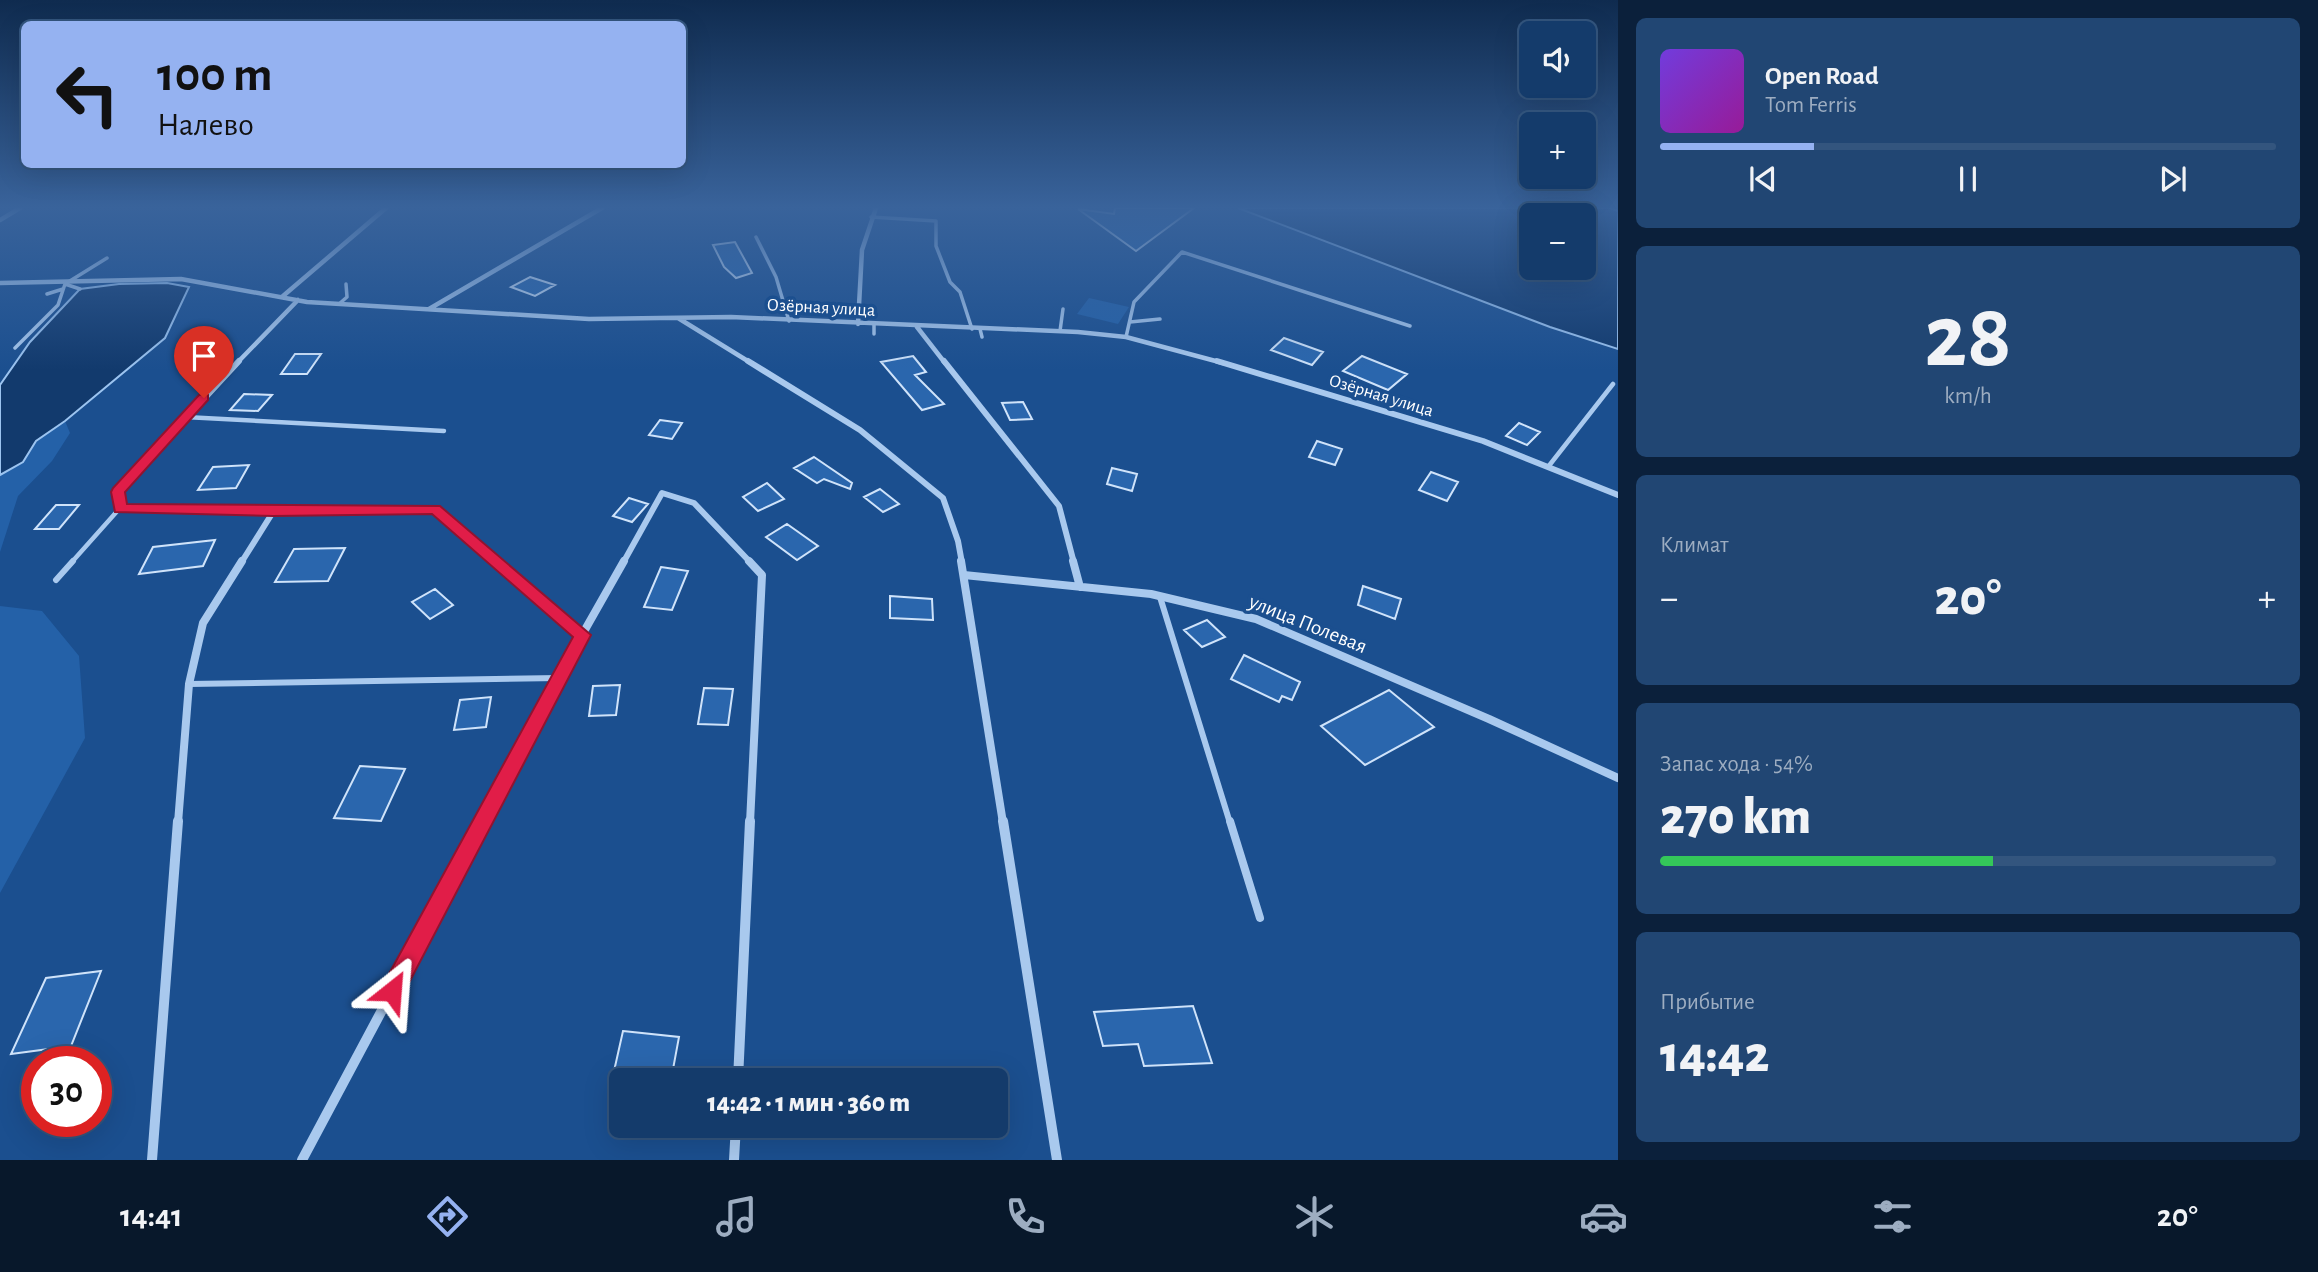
<!DOCTYPE html>
<html lang="ru">
<meta charset="utf-8">
<style>
:root{--surface:#143b6b;--page:#214673;--text:#f1f3f6;--muted:#9dadc1;--line:#33557e;--accent:#95b2f1}
body{margin:0;font-family:"Alegreya Sans",sans-serif;background:var(--page);color:var(--text);height:100vh;display:flex;flex-direction:column;font-size:26px;white-space:nowrap}
*{box-sizing:border-box;margin:0}
p{font-size:23px;color:var(--muted)}
.icon{flex:none;width:38px;height:38px;fill:none;stroke:currentColor;stroke-width:2;stroke-linecap:round;stroke-linejoin:round}
.map{position:relative;flex:1;overflow:hidden}
.panel{display:flex;flex-direction:column;gap:18px;padding:18px;background:#0b203b;width:700px}
.panel>*{flex:none}
.banner{position:absolute;left:21px;top:21px;width:665px;height:147px;border-radius:10px;box-shadow:0 7px 28px #0002,0 0 0 2px var(--line);background:#95b2f1;color:#111;overflow:hidden}
.buttons{position:absolute;left:1519px;top:21px;display:grid;gap:14px}
.buttons a{display:grid;place-items:center;width:77px;height:77px;border-radius:10px;background:var(--surface);box-shadow:0 7px 28px #0002,0 0 0 2px var(--line);font-size:35px}
.speed{position:absolute;left:21px;top:1046px;display:flex;gap:14px;font-size:35px;font-weight:700;text-align:center}
.speed>*{display:grid;place-content:center;width:91px;height:91px;border-radius:50%;background:var(--surface);box-shadow:0 7px 28px #0002,0 0 0 2px var(--line);line-height:1}
.speed .limit{border:10px solid #d22;background:#fff;color:#111}
.pin{position:absolute;display:grid;place-items:center;width:60px;height:60px;color:#fff;margin:-72px -30px;border-radius:50% 50% 50% 0;rotate:-45deg;box-shadow:0 0 7px #0007}
.pin .icon{rotate:45deg}
.me{position:absolute;width:77px;margin:-38px;rotate:28deg;stroke-linejoin:round;filter:drop-shadow(0 0 5px #0008)}
.turn{display:flex;align-items:center;gap:24px;height:147px;padding:0 21px;font-size:32px}
.turn .icon{width:91px;height:91px;stroke-width:2.5}
.turn b{display:block;font-size:49px;line-height:60px}
.big{font-size:52px;font-weight:800;line-height:1.1}
.panel .card{flex:1;display:flex;flex-direction:column;justify-content:center;gap:10px;min-width:0;padding:0 24px;border-radius:10px;background:var(--page)}
.panel .dial{align-items:center;gap:0}
.dial b{font-size:91px;line-height:1}
.song{display:flex;align-items:center;gap:21px}
.cover{width:84px;height:84px;border-radius:10px;background:linear-gradient(135deg,hsl(260 70% 55%),hsl(300 70% 35%))}
.played{height:7px;border-radius:4px;background:linear-gradient(90deg,var(--accent) 25%,var(--line) 25%)}
.keys{display:flex;justify-content:space-around;direction:ltr}
.heat{display:flex;justify-content:space-between;align-items:center;font-size:38px;direction:ltr}
.charge{height:10px;border-radius:5px;background:linear-gradient(90deg,#34c759 54%,var(--line) 0)}
.trip{position:absolute;left:609px;top:1068px;width:399px;height:70px;border-radius:10px;background:var(--surface);box-shadow:0 7px 28px #0002,0 0 0 2px var(--line);font-weight:800;line-height:70px;text-align:center}
.menu{display:flex;height:112px;justify-content:space-around;align-items:center;background:#08182b;color:var(--muted)}
.menu .icon{width:49px;height:49px}
.menu .on{color:var(--accent)}
.menu b{font-size:32px;color:var(--text)}
main{display:flex;flex:1;min-height:0}
.map>svg:first-child{display:block}
.green{fill:#2461a8}
.water{fill:#123a6d;stroke:#9cc4f0;stroke-width:2;fill-rule:evenodd}
.building{fill:#2a66ad;stroke:#cfe3fa;stroke-width:2}
.lines{fill:none;stroke-linecap:round;stroke-linejoin:round}
.service-far3{stroke:#a9c9ee;stroke-width:3.5}
.service-far2{stroke:#a9c9ee;stroke-width:4.5}
.service-far1{stroke:#a9c9ee;stroke-width:6}
.service{stroke:#a9c9ee;stroke-width:8}
.minor-far3{stroke:#a9c9ee;stroke-width:4.5}
.minor-far2{stroke:#a9c9ee;stroke-width:6}
.minor-far1{stroke:#a9c9ee;stroke-width:8}
.minor{stroke:#a9c9ee;stroke-width:10}
.route{fill:#e11d48;stroke:#92132f;stroke-width:2}
.labels{text-anchor:middle;dominant-baseline:central;stroke-width:7;stroke-linejoin:round;paint-order:stroke}
.far-street-label{font-size:18px;fill:#fff;stroke:#1b4f8f}
.street-label{font-size:21px;fill:#fff;stroke:#1b4f8f}
</style>
<main>
<div class="map">
<svg width="1618" height="1160" viewBox="0 0 1618 1160">
<rect width="100%" height="100%" fill="#1b4f8f"/>
<path class="green" d="M1089,298L1129,307L1118,324L1077,314Z
M65,421L70,433L52,461L18,496L0,552V475L23,462L36,441Z
M0,606L42,611L79,656L85,738L0,893Z"/>
<path class="water" d="M1238,208H1610L1618,211V349L1550,327ZM1531,215H1584V268H1531Z
M167,283L189,287L165,338L65,421L36,441L23,462L0,475V385L30,342L80,289L119,284Z"/>
<path class="building" d="M1115,208H1194L1136,251L1078,209L1114,214Z
M735,242L752,273L736,278L724,267L713,245Z
M530,277L555,285L535,296L511,287Z
M1284,338L1323,352L1312,365L1271,350Z
M295,354H321L307,374H281Z
M913,356L926,372L915,375L944,404L922,410L881,362Z
M1362,356L1407,374L1388,390L1343,371Z
M244,394L272,395L258,411L230,410Z
M1023,402L1032,419L1010,420L1002,403Z
M660,420L682,423L672,439L649,435Z
M1519,423L1540,432L1527,445L1506,436Z
M1317,441L1342,449L1335,465L1309,457Z
M814,457L852,483L850,489L824,479L817,483L794,468Z
M249,465L236,488L198,490L213,467Z
M1112,468L1137,474L1132,491L1107,484Z
M1431,472L1458,482L1447,501L1419,490Z
M767,483L784,499L758,511L743,497Z
M880,489L899,504L883,512L864,497Z
M629,498L648,504L632,522L613,516Z
M56,505H79L59,529H35Z
M787,524L818,546L797,560L766,537Z
M215,540L203,566L139,574L153,547Z
M345,548L328,581L275,582L294,549Z
M661,567L688,571L672,610L644,607Z
M1363,586L1401,599L1395,619L1358,605Z
M435,589L453,605L430,619L412,602Z
M890,596L932,599L933,620L890,618Z
M1207,620L1225,637L1202,647L1184,630Z
M1244,655L1300,682L1292,700L1282,696L1279,702L1231,679Z
M620,685L616,715L589,716L593,686Z
M704,688L733,689L728,725L698,724Z
M1389,690L1434,727L1365,765L1321,726Z
M491,697L486,727L454,730L460,700Z
M360,766L405,769L381,821L334,818Z
M101,971L71,1046L11,1054L46,978Z
M1193,1006L1212,1063L1144,1066L1138,1044L1103,1046L1094,1012Z
M623,1031L679,1037L671,1080H612Z"/>
<g class="lines">
<path class="service-far3" d="M871,217L936,221V246L950,282L960,292L972,329
M756,237L776,277L789,321
M65,284L80,289
M47,294L63,289
M339,304L347,297L346,284
M1130,322L1160,319
M874,325V334
M980,329L982,337
M1060,331L1063,309
M1126,337L1134,302L1182,252L1410,326
M15,348L58,305L65,284L107,258"/>
<path class="service-far2" d="M185,417L444,431
M1548,467L1613,384
M71,563L120,508"/>
<path class="service-far1" d="M56,580L73,561
M1160,597L1230,823
M189,684L559,678"/>
<path class="service" d="M1230,821L1260,918"/>
<path class="minor-far3" d="M0,220L20,208
M0,283L181,279L307,302L589,319L731,317L1078,332L1126,337L1223,363
M283,296L386,208
M429,309L602,208
M678,318L751,363
M858,324L862,250L876,208
M917,327L945,363
M237,363L298,300"/>
<path class="minor-far2" d="M239,361L118,492L120,508L273,512L241,563
M748,361L860,430L943,498L958,541L962,563
M944,361L1059,506L1074,563
M1217,361L1483,441L1618,495
M273,512L435,509L498,563
M623,563L662,493L694,503L751,563"/>
<path class="minor-far1" d="M749,561L762,575L750,823
M961,561L1003,823
M1073,561L1080,587
M964,575L1151,594L1256,619L1489,719L1618,778
M582,635L624,561
M178,823L189,684L203,623L242,561
M482,823L582,635L496,561"/>
<path class="minor" d="M1003,821L1057,1160
M738,1080L750,821
M152,1160L178,821
M302,1160L483,821
M734,1160L736,1125"/>
</g>
<linearGradient id="sky" x2="0" y2="1"><stop stop-color="#0f2b4f"/><stop offset="0.56" stop-color="#39639b"/><stop offset="1" stop-color="#39639b" stop-opacity="0"/></linearGradient>
<rect width="1618" height="370" fill="url(#sky)"/>
<path class="route" d="M204,394L208,395V400L125,492L127,504L440,506L591,635L400,1000L392,1003L384,1000L380,991L384,983L573,637L432,514L273,516L115,512L111,492L113,488L199,395Z"/>
<g class="labels">
<g class="far-street-label">
<text transform="translate(821 308) rotate(3)">Озёрная улица</text>
<text transform="translate(1381 396) rotate(17)">Озёрная улица</text>
</g>
<g class="street-label">
<text transform="translate(1308 624) rotate(22)">улица Полевая</text>
</g>
</g>
</svg>
<div class="buttons">
<a><svg class="icon" aria-label="sound" viewBox="0 0 24 24"><path d="M4 9h4l5-4v14l-5-4H4zM17 9q2 3 0 6"/></svg></a>
<a>+</a>
<a>−</a>
</div>
<div class="speed"><div class="limit">30</div></div>
<div class="pin" style="left:204px;top:398px;background:#d93025"><svg class="icon" aria-label="arrive" viewBox="0 0 24 24"><path d="M6 21V4h12l-3 4 3 4H6"/></svg></div>
<svg class="me" style="left:392px;top:991px" viewBox="-20 -20 40 40"><path d="M0-17L14 15 0 8-14 15z" fill="#e11d48" stroke="#fff" stroke-width="4"/></svg>
<div class="trip">14:42 · 1 мин · 360 m</div>
<div class="banner">
<div class="turn"><svg class="icon" aria-label="left" viewBox="0 0 24 24"><path d="M17 20v-9H6M10 6l-5 5 5 5"/></svg><div><b>100 m</b>Налево</div></div>
</div>
</div>
<section class="panel">
<div class="card">
<div class="song"><i class="cover"></i><div><b>Open Road</b><p>Tom Ferris</p></div></div>
<div class="played"></div>
<div class="keys"><svg class="icon" aria-label="previous" viewBox="0 0 24 24"><path d="M18 5L8 12l10 7zM5 5v14"/></svg><svg class="icon" aria-label="pause" viewBox="0 0 24 24"><path d="M8 5v14M16 5v14"/></svg><svg class="icon" aria-label="next" viewBox="0 0 24 24"><path d="M6 5l10 7-10 7zM19 5v14"/></svg></div>
</div>
<div class="card dial"><b>28</b><p>km/h</p></div>
<div class="card"><p>Климат</p>
<div class="heat"><a>−</a><b class="big">20°</b><a>+</a></div>
</div>
<div class="card"><p>Запас хода · 54%</p><b class="big">270 km</b><div class="charge"></div></div>
<div class="card"><p>Прибытие</p><b class="big">14:42</b></div>
</section>
</main>
<nav class="menu">
<b>14:41</b>
<svg class="icon on" aria-label="directions" viewBox="0 0 24 24"><path d="M12 3l9 9-9 9-9-9zM9 14v-3h6M13 9l2 2-2 2"/></svg>
<svg class="icon" aria-label="music" viewBox="0 0 24 24"><path d="M9 18V5l10-2v13"/><circle cx="6" cy="18" r="3"/><circle cx="16" cy="16" r="3"/></svg>
<svg class="icon" aria-label="phone" viewBox="0 0 24 24"><path d="M5 4h4l2 5-3 2q2 4 5 5l2-3 5 2v4C11 20 4 13 5 4z"/></svg>
<svg class="icon" aria-label="climate" viewBox="0 0 24 24"><path d="M12 3v18M4 7l16 10M4 17L20 7"/></svg>
<svg class="icon" aria-label="car" viewBox="0 0 24 24"><path d="M5 17H2v-5l4-1 3-4h7l3 4 3 1v5h-3M9 17h6M6 11h13"/><circle cx="7" cy="17" r="2"/><circle cx="17" cy="17" r="2"/></svg>
<svg class="icon" aria-label="filters" viewBox="0 0 24 24"><path d="M4 7h16M4 17h16"/><circle cx="9" cy="7" r="2"/><circle cx="15" cy="17" r="2"/></svg>
<b>20°</b>
</nav>
